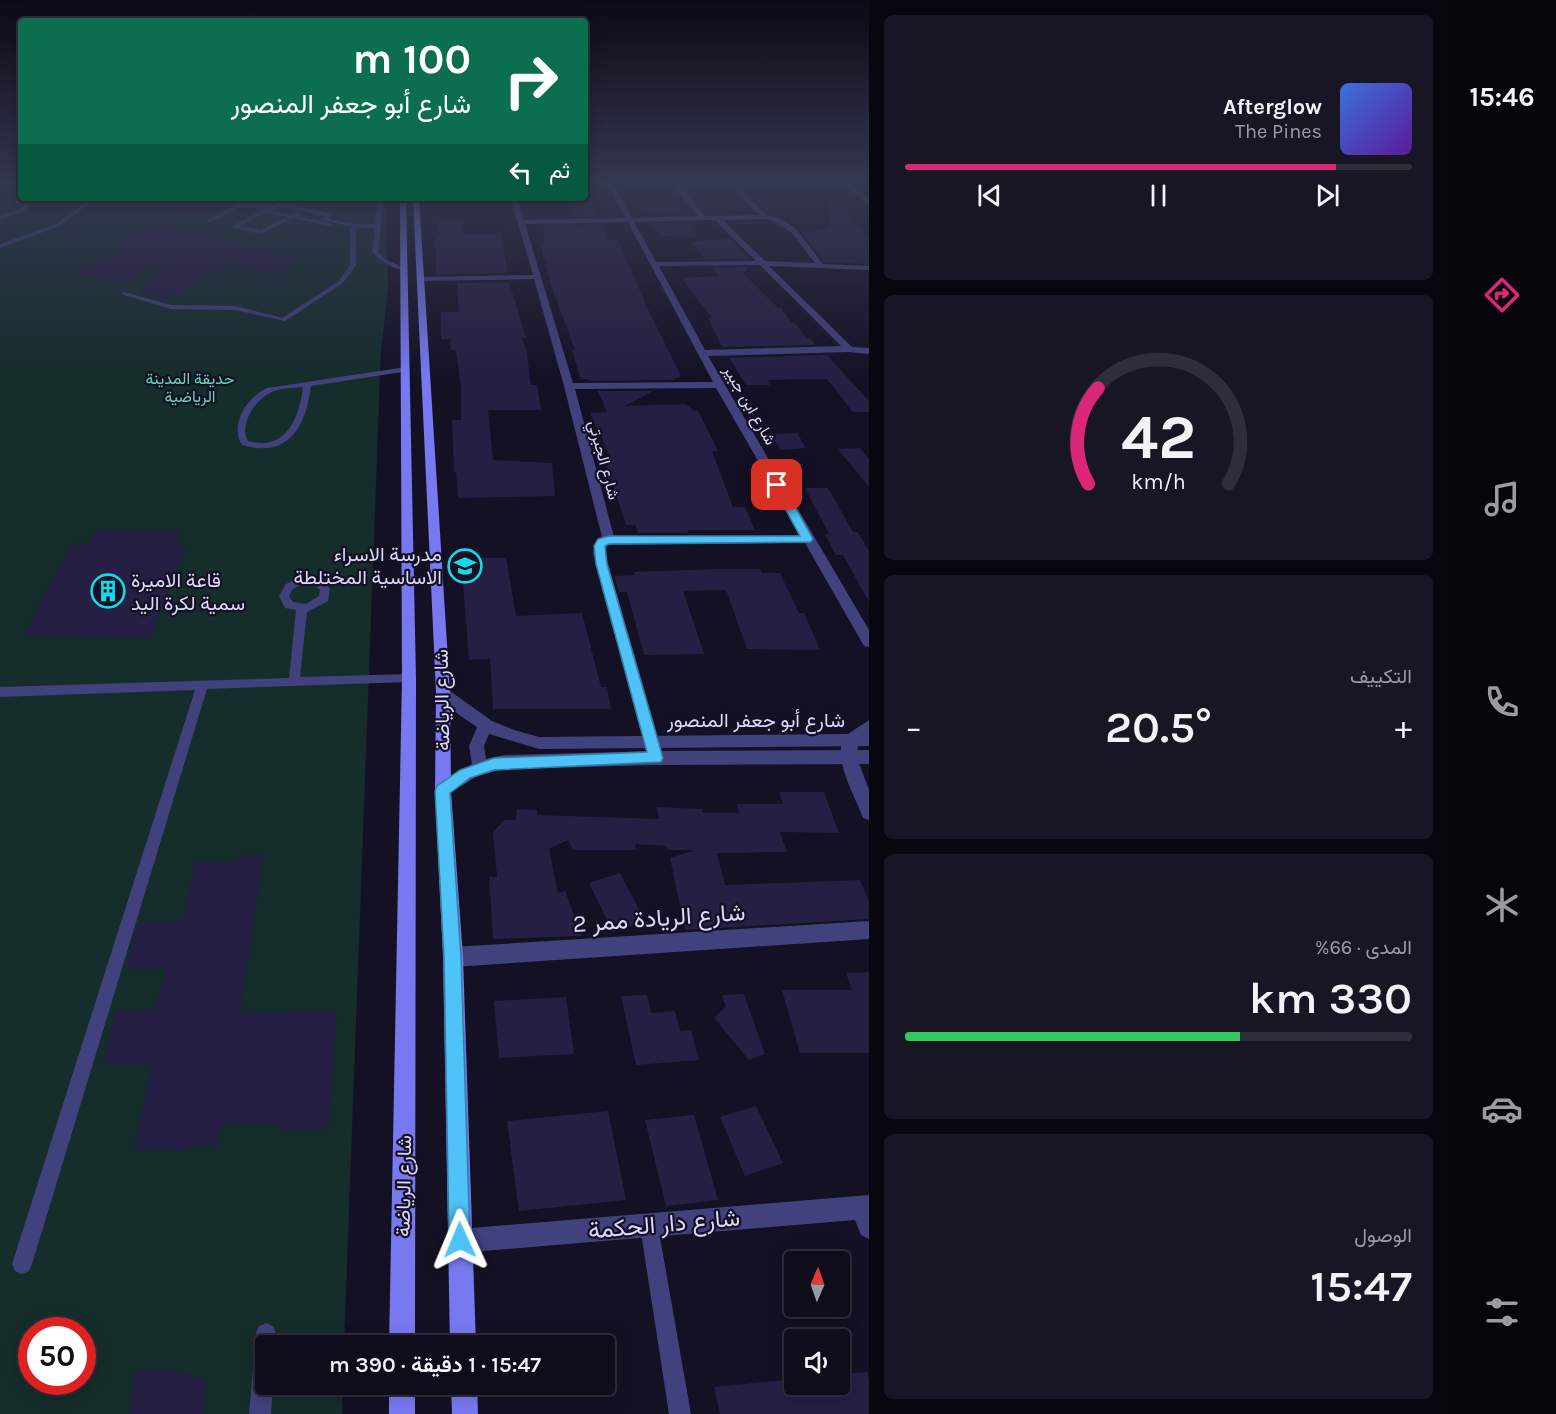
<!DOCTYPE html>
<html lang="ar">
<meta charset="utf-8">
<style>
:root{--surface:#0f0d1b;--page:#181624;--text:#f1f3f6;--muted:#9b9ca3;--line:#2f2d3a;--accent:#db2777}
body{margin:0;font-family:Karla,Vazirmatn,sans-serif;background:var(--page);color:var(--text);direction:rtl;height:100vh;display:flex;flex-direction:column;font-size:22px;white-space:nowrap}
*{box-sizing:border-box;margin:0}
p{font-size:20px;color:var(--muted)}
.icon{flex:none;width:33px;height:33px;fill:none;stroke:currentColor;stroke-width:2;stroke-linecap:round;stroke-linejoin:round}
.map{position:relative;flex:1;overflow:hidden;direction:ltr}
.side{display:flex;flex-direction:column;gap:15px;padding:15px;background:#08070f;width:579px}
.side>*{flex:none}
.hud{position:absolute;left:18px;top:18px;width:570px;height:183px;border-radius:6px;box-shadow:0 3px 15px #0003,0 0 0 2px var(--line);direction:rtl;background:#0b6e4f;color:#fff;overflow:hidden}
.needle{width:39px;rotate:2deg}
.fabs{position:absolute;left:784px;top:1251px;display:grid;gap:12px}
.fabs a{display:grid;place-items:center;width:66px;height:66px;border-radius:6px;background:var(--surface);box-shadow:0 3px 15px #0003,0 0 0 2px var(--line);font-size:30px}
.speed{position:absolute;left:18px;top:1317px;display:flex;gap:12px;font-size:30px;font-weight:700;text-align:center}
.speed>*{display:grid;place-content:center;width:78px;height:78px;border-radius:50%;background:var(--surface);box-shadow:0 3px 15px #0003,0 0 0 2px var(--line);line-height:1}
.speed .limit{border:9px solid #d22;background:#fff;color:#111}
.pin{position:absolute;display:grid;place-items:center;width:51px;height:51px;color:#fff;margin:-26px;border-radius:12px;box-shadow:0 3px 9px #0006}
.me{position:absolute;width:66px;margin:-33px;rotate:359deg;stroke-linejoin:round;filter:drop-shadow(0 0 4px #0008)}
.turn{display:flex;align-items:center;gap:21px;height:126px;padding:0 18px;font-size:27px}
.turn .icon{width:78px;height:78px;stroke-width:2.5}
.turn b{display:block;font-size:42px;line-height:51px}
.then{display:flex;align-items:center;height:57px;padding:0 18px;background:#0003;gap:12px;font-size:22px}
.big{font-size:45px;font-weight:600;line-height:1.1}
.side .tile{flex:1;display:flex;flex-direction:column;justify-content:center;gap:9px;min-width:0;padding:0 21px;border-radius:9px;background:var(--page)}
.side .dial{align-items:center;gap:0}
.dial svg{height:156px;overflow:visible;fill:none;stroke:var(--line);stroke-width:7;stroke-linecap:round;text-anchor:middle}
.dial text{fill:var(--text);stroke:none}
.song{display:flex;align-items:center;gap:18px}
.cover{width:72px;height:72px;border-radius:9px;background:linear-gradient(135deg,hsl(220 70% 55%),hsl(270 70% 35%))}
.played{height:6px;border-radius:3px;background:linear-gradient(90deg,var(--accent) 85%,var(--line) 85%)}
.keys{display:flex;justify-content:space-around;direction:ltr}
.heat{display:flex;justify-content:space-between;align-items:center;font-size:33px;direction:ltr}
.charge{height:9px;border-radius:4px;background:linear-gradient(90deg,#34c759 66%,var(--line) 0)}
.trip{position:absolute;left:255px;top:1335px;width:360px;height:60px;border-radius:6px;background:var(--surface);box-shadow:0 3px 15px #0003,0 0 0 2px var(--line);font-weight:600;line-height:60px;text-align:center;direction:rtl}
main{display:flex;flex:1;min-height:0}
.tab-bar{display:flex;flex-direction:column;width:108px;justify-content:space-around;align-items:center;background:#06050b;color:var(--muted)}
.tab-bar .icon{width:42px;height:42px}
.tab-bar .on{color:var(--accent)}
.tab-bar b{font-size:27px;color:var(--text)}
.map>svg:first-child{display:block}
.green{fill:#152d2b;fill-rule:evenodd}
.building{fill:#251f43}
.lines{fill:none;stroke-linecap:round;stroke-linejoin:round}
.service{fill:#41417e;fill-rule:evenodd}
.minor{fill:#41417e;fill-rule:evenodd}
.tertiary{fill:#41417e;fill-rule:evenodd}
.secondary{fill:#7879f1;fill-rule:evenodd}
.route{fill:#4fc3f7;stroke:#337fa1;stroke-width:1.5}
.labels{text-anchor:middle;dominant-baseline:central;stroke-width:4.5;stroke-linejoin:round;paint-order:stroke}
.far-park-label{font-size:16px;fill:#6bd4b6;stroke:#141124}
.far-street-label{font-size:16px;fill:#dbd8fb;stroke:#141124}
.poi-label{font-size:20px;fill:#dbd8fb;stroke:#141124;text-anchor:end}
.street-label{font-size:20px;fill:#dbd8fb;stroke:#141124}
.near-street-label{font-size:24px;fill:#dbd8fb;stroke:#141124}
</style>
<main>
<nav class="tab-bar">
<b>15:46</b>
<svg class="icon on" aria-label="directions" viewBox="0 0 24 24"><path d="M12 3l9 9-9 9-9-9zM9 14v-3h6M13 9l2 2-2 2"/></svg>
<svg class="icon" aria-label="music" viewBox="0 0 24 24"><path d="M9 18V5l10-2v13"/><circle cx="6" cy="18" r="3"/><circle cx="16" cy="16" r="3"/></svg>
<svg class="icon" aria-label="phone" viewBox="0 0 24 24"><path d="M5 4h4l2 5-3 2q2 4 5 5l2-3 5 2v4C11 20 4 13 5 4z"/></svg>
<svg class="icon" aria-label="climate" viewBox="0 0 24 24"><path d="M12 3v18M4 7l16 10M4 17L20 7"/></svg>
<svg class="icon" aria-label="car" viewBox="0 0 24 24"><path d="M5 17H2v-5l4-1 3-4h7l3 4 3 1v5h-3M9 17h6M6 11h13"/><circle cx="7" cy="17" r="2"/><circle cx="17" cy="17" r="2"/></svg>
<svg class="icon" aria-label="filters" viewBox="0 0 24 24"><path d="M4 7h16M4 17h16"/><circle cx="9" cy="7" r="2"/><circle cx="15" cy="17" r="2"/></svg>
</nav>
<section class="side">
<div class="tile">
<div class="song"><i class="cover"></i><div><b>Afterglow</b><p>The Pines</p></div></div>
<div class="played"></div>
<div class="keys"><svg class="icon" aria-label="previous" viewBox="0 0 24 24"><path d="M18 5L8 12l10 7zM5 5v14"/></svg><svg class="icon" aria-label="pause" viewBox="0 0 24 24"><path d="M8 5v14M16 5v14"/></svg><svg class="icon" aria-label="next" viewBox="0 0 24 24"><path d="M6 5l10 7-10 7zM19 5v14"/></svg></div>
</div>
<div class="tile dial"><svg viewBox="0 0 100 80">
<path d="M14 69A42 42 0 1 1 86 69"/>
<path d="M14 69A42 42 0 0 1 19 20" stroke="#db2777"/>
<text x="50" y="56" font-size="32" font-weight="700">42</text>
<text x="50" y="72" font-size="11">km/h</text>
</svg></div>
<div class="tile"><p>التكييف</p>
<div class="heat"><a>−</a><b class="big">20.5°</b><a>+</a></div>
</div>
<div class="tile"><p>المدى · 66%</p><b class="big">330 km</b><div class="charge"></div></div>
<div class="tile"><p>الوصول</p><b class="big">15:47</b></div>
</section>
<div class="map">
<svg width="869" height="1414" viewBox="0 0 869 1414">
<rect width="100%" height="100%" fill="#141124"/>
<path class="green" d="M0,181H21V198H386L388,290L381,349L344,1345L266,1346V1384L343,1385L342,1414H0ZM32,1330H82V1382H32Z"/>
<path class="building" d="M828,193L869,236V264L824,262L801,232L830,229Z
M154,198H230L194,214L153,205Z
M568,198H590L598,216L573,217Z
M676,204L682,214L649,215L645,205Z
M439,217H463V233H501L508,273L436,274L435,234H439Z
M688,223L698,237L659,236L653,224Z
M158,225L186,232L302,258L273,275L229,265L165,301L140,294L165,260L119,284L76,273L121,251L109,248Z
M577,225H602L608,240H618L646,305L681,376L673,380L593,381L580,378L572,350H575L551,285L540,243H545L543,228L578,227Z
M730,238L750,259H705L690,242Z
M747,267L744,274L778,308H781L792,323H795L806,338L811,339L815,345L722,347L708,318H712L681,278L719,276L712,268Z
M509,282L526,338H522L526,348L531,385H537L541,410H488L493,460L552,463L555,496L458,498L456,472H454L452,420H461V389L456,350H450L451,339H441V312H459L457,283Z
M827,355L869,401V412H853L827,379L767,380L770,385H746L729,358Z
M598,391H653L625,406L686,404L694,411H698L718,451H712L733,507H745L755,530H687L689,533H638L635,525H626L604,457H610L590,413L607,412Z
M797,433L806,448L781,450L770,434Z
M860,448L869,459V487L838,449Z
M805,488H828L853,532H858L869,551V602L843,555H836L825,534H829Z
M97,529L180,531L175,545L186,546L151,638L23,636L72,543L90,544Z
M461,558H506L516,616L582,613L601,687H607L611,709H493L490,659L469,660Z
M718,569H760L762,573H780L799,613H804L820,650L747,649L726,590L683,591L704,654L644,655L627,592H619L614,576L635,575L634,572Z
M779,792H824L839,833L780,832L787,852L717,853L725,885L860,880L869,901V919L685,930L670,858L695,850H668L667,846L635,844L636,850H573L568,840L549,849L558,893L565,891L582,936L493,939L489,877H497L493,832L504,820H516L517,809L537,810V815L659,819L657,807L702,809L703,813H739L737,804H783Z
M264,854L240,1013L337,1012L329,1129L278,1130L279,1124L221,1125L217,1146H190L189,1151H133L152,1064H102L116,1010L156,1009L165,968L125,969L138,922L183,921L195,861H237L238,855Z
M620,873L645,921L613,932L589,883Z
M869,972V1053H800L782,990H852L846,973Z
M744,994L765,1054L749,1060L714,1018L726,1006L722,995Z
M647,995L651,1013L675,1011L680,1031L691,1030L699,1060L636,1065L621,996Z
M566,997L574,1054L499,1058L494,1001Z
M756,1106L783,1163L745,1176L720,1117Z
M608,1111L626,1200L519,1211L507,1121Z
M694,1115L718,1200L666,1206L645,1120Z
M176,1369L175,1373L193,1372L191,1379L207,1378L203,1414H129L136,1370Z
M867,1372L869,1379V1414H720L714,1387L795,1379V1384H840V1374Z"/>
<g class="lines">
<path class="service" d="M30,198H36L25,211L0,220V216L21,209Z
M91,198H97L60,226L0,248V244L56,224Z
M378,198H384L378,252L385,259L404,268V270C392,269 380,261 372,252L375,228H357L356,229V265L343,283L285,321L235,310L171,309L121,294L124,292L171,305L235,306L282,318L339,281L350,265V229L352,227L319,219L326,216L279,206L270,211L292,215L298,212L301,214L298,216L333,224L330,226L293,218L261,234L233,228V226L265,209L243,206L211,222H207V220L242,202L270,206L278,202L333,214L329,219L356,224H375ZM265,213L287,217L260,230L240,226Z
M406,367L410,369L409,371L311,386C306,426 289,459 242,445C229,425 247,397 267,388ZM303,387C299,417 287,452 248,441C239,425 254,401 270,393C279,388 292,388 303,387Z
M299,578L322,580L330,589L328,601L307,612L300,677L409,674L415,678L409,682L207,689L32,1264L29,1271L22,1274L15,1271L12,1264L195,690L0,697V687L289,678L296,610L285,608L279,596L286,584ZM300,585H315L320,590L319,596L306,604L293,602L289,596L293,589Z
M649,1217L656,1219L658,1226L691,1414H669L640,1226L642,1219Z
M266,1323L273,1326L276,1333L275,1346H266V1384H273L271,1414H249L256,1333L259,1326Z"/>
<path class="minor" d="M606,181H612L632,218L698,216L670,181H676L705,216L759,215L727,181H733L766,215L781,219L796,229L823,264L869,266V270L769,266L852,347L869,348V354L849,352L708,356L869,630V647L864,646L805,543L607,545L605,553L664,758L662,763L656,765L650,763L648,758L593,553L596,541L602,537L564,386L534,279L420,281L416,279L420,277L533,275L511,198H517L524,220L625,218ZM769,219L791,232L815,263L765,261L723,220ZM702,220H715L756,261L656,262L634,222ZM628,222L713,382L573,383L525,224ZM760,265L841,346L705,350L659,266ZM716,388L801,535L614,537L575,389Z
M841,181H848L869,200V205Z
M850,735L856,737L858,741L857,758L869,790V820L863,818L861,813C853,792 833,759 844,737Z
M869,921V939L453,967L446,964L443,957L446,950L453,947Z
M869,1195V1239L861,1235L855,1220L460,1253L452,1249L448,1241L452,1233L460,1229Z"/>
<path class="tertiary" d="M443,686L492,721L514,730L539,737L848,734L869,720V746L539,749L489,734L484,746L486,759L504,755L656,751L869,750V764L656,765L504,769L477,776L443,798L437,796L435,791L437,786L472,764L469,746L477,727L459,715L438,696L436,692L438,688Z"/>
<path class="secondary" d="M400,198H406L416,679L415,1346H389L402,679Z
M413,198H419L450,692L451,791L463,957L476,1346H450L443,957L435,791L436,692Z
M389,1384H415V1414H389Z
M451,1384H477L478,1414H452Z"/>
</g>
<linearGradient id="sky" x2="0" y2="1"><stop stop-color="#0b0914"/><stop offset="0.48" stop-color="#343850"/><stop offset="1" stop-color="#343850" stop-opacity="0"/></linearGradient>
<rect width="869" height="379" fill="url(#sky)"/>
<path class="route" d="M777,482L783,485L813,539L811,542L609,544L605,546L607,564L663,758L661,762L494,770L470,778L450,793L461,957L470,1240L467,1248L460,1251L452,1248L449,1240L444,957L435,791L437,786L460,770L494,758L647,752L596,564L594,546L598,539L609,536H800L772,485Z"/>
<defs>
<symbol id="school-ring" viewBox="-11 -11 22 22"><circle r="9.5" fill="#141124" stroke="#17d9e7" stroke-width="1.5"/><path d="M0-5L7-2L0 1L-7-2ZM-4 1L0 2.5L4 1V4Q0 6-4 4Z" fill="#17d9e7"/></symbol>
<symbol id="building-ring" viewBox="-11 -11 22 22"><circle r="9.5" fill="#141124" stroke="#17d9e7" stroke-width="1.5"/><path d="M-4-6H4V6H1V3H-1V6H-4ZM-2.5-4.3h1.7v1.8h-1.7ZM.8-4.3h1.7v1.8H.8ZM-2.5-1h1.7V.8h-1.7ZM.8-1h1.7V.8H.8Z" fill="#17d9e7"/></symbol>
</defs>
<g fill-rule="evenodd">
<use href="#school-ring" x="446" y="547" width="38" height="38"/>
<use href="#building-ring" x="89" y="572" width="38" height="38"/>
</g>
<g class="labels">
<g class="far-park-label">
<text x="190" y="378">حديقة المدينة<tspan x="190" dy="18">الرياضية</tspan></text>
</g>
<g class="far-street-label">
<text transform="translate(750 405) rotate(60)">شارع ابن جبير</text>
<text transform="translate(604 460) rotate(75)">شارع الجبرتي</text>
</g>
<g class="poi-label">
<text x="442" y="554">مدرسة الاسراء<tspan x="442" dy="23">الاساسية المختلطة</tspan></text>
<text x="131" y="580" text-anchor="start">قاعة الاميرة<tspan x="131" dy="23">سمية لكرة اليد</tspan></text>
</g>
<g class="street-label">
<text transform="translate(442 700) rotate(-91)">شارع الرياضة</text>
<text x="756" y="720">شارع أبو جعفر المنصور</text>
<text transform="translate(404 1186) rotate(-89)">شارع الرياضة</text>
</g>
<g class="near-street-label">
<text transform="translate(659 918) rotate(-4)">شارع الريادة ممر 2</text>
<text transform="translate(664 1224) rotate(-5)">شارع دار الحكمة</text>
</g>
</g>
</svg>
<div class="fabs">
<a><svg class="needle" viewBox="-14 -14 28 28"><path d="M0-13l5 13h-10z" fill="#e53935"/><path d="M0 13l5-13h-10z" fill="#9b9ca3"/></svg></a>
<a><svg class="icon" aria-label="sound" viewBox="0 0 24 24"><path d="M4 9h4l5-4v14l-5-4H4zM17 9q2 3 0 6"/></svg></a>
</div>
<div class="speed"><div class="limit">50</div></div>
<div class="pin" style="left:777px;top:485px;background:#d93025"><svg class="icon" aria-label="arrive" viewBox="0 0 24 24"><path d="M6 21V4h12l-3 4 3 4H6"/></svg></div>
<svg class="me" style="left:460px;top:1240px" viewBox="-20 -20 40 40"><path d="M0-17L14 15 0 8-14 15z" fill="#4fc3f7" stroke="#fff" stroke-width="4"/></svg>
<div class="trip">15:47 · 1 دقيقة · 390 m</div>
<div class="hud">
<div class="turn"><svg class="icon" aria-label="right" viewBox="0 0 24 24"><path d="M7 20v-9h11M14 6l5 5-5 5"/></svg><div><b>100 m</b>شارع أبو جعفر المنصور</div></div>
<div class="then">ثم<svg class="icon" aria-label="left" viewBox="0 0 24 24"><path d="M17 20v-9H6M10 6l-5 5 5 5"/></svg></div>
</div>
</div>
</main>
